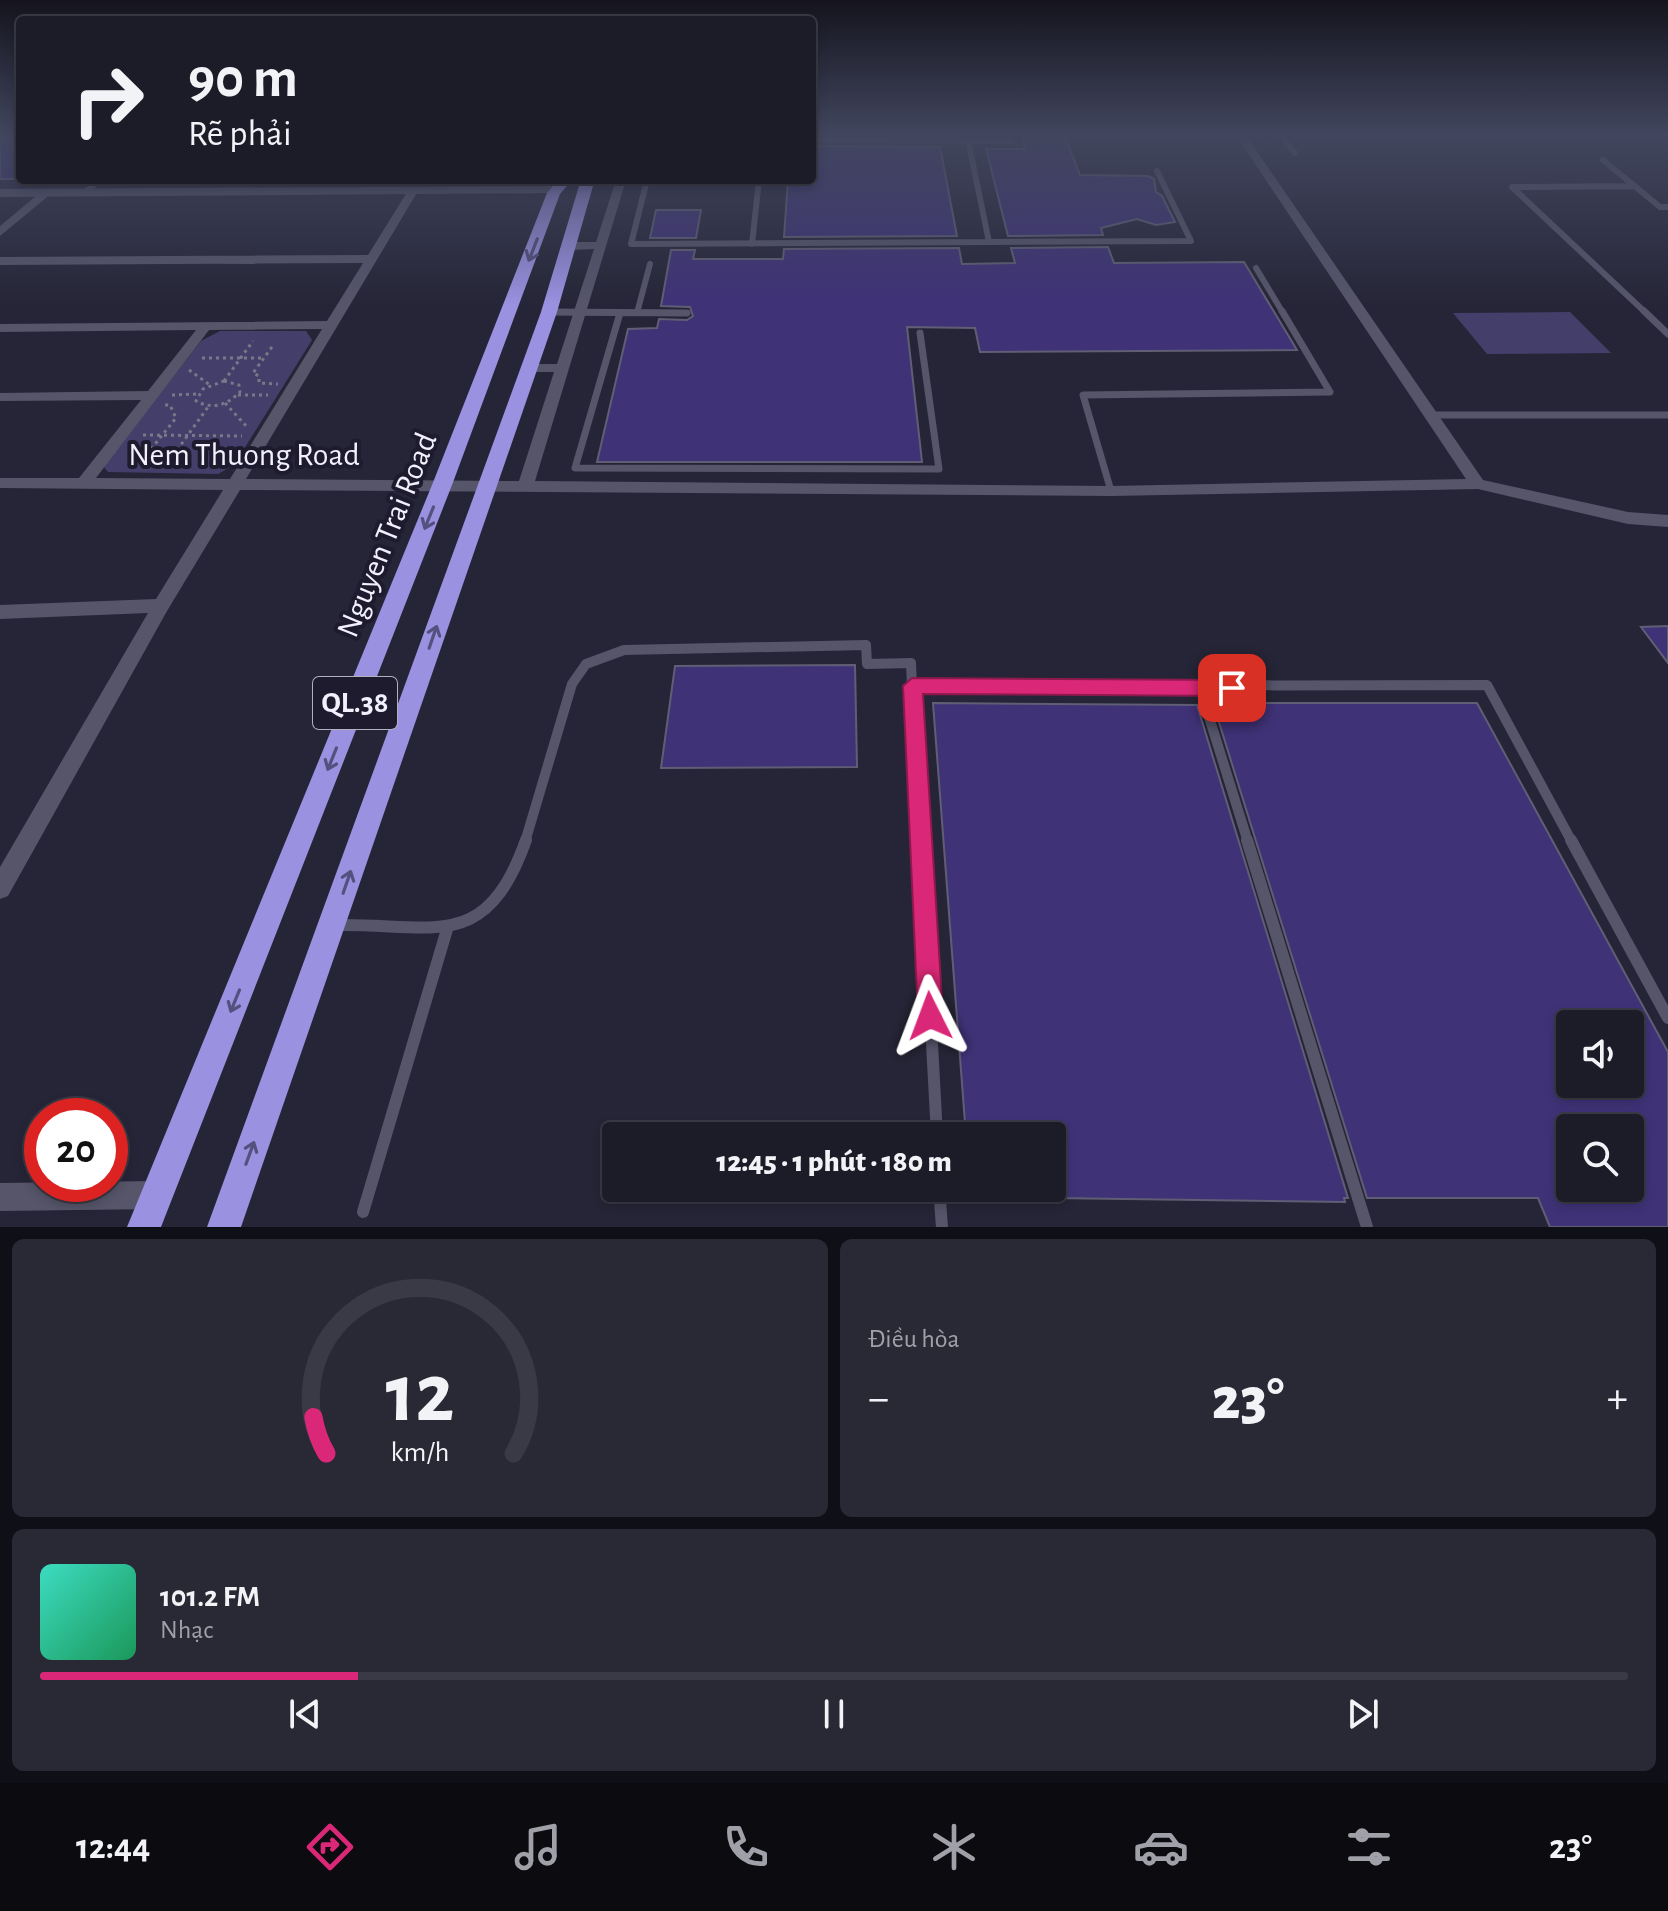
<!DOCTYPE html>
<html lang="vi">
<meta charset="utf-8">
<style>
:root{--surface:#1c1c29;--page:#292935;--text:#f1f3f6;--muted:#a0a1a8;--line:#3a3a46;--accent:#db2777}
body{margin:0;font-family:"Alegreya Sans",sans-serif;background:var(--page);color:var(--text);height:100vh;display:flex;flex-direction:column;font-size:30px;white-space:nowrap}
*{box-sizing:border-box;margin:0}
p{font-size:26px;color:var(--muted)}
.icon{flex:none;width:44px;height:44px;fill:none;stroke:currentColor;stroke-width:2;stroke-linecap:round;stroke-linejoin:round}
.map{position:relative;height:1227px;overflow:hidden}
.panel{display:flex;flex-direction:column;gap:12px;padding:12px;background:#0f0f17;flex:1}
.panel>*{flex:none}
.hud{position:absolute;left:16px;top:16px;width:800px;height:168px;border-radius:8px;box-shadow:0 4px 12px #0003,0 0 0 2px var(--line);background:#1c1c29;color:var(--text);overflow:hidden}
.controls{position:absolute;left:1556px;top:1010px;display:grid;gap:16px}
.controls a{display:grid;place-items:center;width:88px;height:88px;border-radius:8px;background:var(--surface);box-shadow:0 4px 12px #0003,0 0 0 2px var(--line);font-size:40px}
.speed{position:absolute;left:24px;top:1098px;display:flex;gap:16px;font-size:40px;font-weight:700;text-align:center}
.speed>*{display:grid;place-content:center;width:104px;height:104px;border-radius:50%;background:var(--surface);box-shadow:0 4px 12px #0003,0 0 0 2px var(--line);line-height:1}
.speed .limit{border:12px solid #d22;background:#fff;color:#111}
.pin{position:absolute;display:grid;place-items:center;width:68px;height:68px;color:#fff;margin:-34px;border-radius:16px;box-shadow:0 4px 12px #0006}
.me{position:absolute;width:88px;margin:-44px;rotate:357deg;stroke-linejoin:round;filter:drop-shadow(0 0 6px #0008)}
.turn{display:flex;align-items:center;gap:28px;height:168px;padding:0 40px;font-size:36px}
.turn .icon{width:104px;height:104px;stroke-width:2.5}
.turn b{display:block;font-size:56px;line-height:68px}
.big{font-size:60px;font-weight:800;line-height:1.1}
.panel .card{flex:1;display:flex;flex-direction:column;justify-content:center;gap:12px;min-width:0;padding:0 28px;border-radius:12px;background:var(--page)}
.panel .dial{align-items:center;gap:0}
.dial svg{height:208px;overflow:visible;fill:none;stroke:var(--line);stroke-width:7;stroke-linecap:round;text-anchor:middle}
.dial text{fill:var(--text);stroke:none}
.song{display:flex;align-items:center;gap:24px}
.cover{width:96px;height:96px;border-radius:12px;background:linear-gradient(135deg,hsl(170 70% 55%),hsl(150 70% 35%))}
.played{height:8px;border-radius:4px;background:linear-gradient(90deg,var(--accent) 20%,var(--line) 20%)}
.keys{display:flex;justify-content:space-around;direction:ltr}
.heat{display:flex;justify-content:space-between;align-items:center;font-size:44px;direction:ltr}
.panel .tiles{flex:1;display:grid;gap:12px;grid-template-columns:1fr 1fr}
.card:last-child{grid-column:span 2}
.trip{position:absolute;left:602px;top:1122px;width:464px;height:80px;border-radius:8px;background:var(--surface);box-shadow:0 4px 12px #0003,0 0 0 2px var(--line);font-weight:800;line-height:80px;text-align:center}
.tabs{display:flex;height:128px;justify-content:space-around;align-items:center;background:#0b0b10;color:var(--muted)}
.tabs .icon{width:56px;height:56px}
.tabs .active{color:var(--accent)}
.tabs b{font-size:36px;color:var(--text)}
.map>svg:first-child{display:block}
.green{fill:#443f6a}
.building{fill:#3f3277;stroke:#605e74;stroke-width:2;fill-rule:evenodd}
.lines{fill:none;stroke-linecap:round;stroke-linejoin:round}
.path{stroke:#797888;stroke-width:3;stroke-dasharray:3 4;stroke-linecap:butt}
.service-far3{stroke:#56556a;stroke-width:6}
.service-far2{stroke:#56556a;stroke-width:7}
.service-far1{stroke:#56556a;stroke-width:10}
.service{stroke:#56556a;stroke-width:12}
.minor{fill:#56556a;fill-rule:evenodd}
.tertiary{fill:#56556a;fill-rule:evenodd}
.trunk{fill:#9a91e1;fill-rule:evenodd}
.oneway{stroke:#55507e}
.route{fill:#db2777;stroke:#8e194d;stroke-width:2}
.labels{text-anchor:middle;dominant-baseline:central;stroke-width:8;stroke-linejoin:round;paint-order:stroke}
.shield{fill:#1d1b2d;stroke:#b1b0bf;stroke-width:2}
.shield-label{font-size:30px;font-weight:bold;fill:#f1f0fd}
.street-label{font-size:32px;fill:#f1f0fd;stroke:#1d1b2d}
</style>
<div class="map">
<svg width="1668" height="1227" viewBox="0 0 1668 1227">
<rect width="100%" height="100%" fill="#262537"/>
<path class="green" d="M1570,312L1611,353L1487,354L1453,313Z
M220,331H306L312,340L234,465L218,474L108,472L103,466L201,341Z"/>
<path class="building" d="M1021,134H1064L1080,175L1148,176L1154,179L1156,192L1162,196L1175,222L1156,225L1137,219L1101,228L1103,235L1008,236L986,149H1025Z
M15,140H20V179H0V143Z
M812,146L940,147L957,236L784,237L788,180H812Z
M656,210H701L696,238H650Z
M1108,247L1114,263L1244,262L1297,350L980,352L975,328L907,327L922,462H597L628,329L657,328L659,319L687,320L693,316L690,307L661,306L671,250H695L693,259H783L784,249L959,248L962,264L1015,263L1011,248Z
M1668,626V663L1641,627Z
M855,665L857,767L661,768L675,666Z
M933,703L1197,705L1348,1198H1344L1345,1202L1052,1198V1136H966Z
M1213,703H1477L1668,1052V1227H1550L1538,1198H1367ZM1570,1024H1630V1084H1570ZM1570,1128H1630V1188H1570Z"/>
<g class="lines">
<path class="path" d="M272,347L253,373L259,376V383L278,384
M202,358H263
M189,370L210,385
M224,381L239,385L240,392C227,405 213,410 196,401L203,389Z
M224,381L253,341
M172,395L197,394
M238,395H268
M225,403L248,428
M143,435L242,436
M151,449L176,418L170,405H165
M165,467L208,407"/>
<path class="service-far3" d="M1280,134L1295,153
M0,137H10
M812,140L1012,141
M1603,160L1660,207H1668
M647,180L631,244L989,242L968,140
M1635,186L1512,187L1646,313
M86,192L99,180
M989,242L1191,241L1157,171
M752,244L759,180
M1256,268L1283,313
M549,312L679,313
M637,313L650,264"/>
<path class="service-far2" d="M1644,311L1668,334
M549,312L687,313
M620,313L575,468L939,469L920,333
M1433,415H1668
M1111,491L1083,395L1330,392L1282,311"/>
<path class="service-far1" d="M912,686L921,842
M1200,688L1248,842
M525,842L572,684L586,664L624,650L866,645L867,664L911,663L912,686L1487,685L1572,842"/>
<path class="service" d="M921,840L937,1136
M1247,840L1367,1227
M1571,840L1668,1018
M335,925C434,923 485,955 526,840
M939,1188L942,1227
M363,1212L448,926"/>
<path class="minor" d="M1235,134H1245L1483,480L1628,512L1668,515V527L1628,524L1478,489L1111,496L240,490L167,611L8,896L0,899V867L148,613L0,619V605L156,599L223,490L0,488V478H79L141,400L0,401V393L148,391L196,330L0,332V324L327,321L363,263L0,265V257L368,255L409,189H417L418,191L246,479L519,481L554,372H529L522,368L529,364H557L594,249L570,250L564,246L570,242H596L616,180H626L535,481L1111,486L1466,479ZM322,329L230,479L96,478L209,330Z
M42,191L52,193L0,236V226Z
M157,1181L167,1185L171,1195L167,1205L157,1209L0,1211V1183Z"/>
<path class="tertiary" d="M556,186L563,190L561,193L0,197V189Z"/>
<path class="trunk" d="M558,180H572L560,194L452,485L161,1227H127L432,485L547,193Z
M576,180H590L593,186L557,312L241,1227H207L541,312L579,186Z"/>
</g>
<defs><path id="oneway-shaft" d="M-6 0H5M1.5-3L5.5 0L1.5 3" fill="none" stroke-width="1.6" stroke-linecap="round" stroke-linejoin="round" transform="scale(2)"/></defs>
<g class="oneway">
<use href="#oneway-shaft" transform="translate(533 250) rotate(111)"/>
<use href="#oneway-shaft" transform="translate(429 518) rotate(112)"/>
<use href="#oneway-shaft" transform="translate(433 637) rotate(-71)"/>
<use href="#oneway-shaft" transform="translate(332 759) rotate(112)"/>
<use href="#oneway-shaft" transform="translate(347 882) rotate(-71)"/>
<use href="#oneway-shaft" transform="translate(235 1001) rotate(112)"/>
<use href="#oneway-shaft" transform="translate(250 1153) rotate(-70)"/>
</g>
<linearGradient id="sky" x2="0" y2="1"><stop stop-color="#15141e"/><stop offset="0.44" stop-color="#41465e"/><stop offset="1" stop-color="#41465e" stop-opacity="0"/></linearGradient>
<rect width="1668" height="306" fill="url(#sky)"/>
<path class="route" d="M912,678L1232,680L1241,688L1232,696L923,694L943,1016L939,1025L930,1028L921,1025L918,1016L903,686Z"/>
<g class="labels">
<rect class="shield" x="313" y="677" width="84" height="52" rx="6"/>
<g class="shield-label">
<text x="355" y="703">QL.38</text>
</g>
<g class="street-label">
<text x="244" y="455">Nem Thuong Road</text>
<text transform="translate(387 535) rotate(-68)">Nguyen Trai Road</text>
</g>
</g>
</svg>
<div class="controls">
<a><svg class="icon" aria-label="sound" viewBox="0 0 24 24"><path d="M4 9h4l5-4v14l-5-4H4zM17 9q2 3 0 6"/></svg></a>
<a><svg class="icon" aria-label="search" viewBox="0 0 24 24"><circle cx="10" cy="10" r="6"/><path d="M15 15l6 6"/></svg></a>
</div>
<div class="speed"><div class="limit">20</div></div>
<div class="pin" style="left:1232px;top:688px;background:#d93025"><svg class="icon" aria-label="arrive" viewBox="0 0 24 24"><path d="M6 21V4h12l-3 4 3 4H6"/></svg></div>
<svg class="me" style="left:930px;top:1016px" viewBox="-20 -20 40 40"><path d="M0-17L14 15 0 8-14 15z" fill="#db2777" stroke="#fff" stroke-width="4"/></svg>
<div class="trip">12:45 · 1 phút · 180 m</div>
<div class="hud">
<div class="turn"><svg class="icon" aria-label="right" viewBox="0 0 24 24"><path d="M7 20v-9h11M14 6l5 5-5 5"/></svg><div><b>90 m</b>Rẽ phải</div></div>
</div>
</div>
<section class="panel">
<div class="tiles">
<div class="card dial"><svg viewBox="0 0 100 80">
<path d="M14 69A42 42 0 1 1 86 69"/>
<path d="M14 69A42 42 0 0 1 9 55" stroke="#db2777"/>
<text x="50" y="56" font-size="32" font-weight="700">12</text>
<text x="50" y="72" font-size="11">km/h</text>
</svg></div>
<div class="card"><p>Điều hòa</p>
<div class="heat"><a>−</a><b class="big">23°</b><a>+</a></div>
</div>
<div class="card">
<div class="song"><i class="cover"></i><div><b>101.2 FM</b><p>Nhạc</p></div></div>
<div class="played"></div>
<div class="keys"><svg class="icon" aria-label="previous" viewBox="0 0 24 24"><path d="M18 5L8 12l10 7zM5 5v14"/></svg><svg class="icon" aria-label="pause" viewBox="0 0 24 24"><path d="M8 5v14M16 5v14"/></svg><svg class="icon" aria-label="next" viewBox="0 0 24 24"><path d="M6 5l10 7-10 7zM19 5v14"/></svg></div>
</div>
</div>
</section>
<nav class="tabs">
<b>12:44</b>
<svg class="icon active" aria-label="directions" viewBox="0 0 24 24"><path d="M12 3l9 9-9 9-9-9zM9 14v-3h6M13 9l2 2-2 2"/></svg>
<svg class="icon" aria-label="music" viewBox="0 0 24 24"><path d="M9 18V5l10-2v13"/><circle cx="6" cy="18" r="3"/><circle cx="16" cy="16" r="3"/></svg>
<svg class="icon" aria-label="phone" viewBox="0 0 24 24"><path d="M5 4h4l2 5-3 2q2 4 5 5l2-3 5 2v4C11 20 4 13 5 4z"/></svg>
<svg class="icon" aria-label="climate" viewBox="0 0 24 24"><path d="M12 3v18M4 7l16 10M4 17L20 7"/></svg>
<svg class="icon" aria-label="car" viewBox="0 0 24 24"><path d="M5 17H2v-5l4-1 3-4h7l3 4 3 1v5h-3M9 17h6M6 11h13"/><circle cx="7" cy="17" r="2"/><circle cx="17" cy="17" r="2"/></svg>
<svg class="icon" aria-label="filters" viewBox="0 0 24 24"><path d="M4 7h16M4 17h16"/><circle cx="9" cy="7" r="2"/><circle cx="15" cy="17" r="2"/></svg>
<b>23°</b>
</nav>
